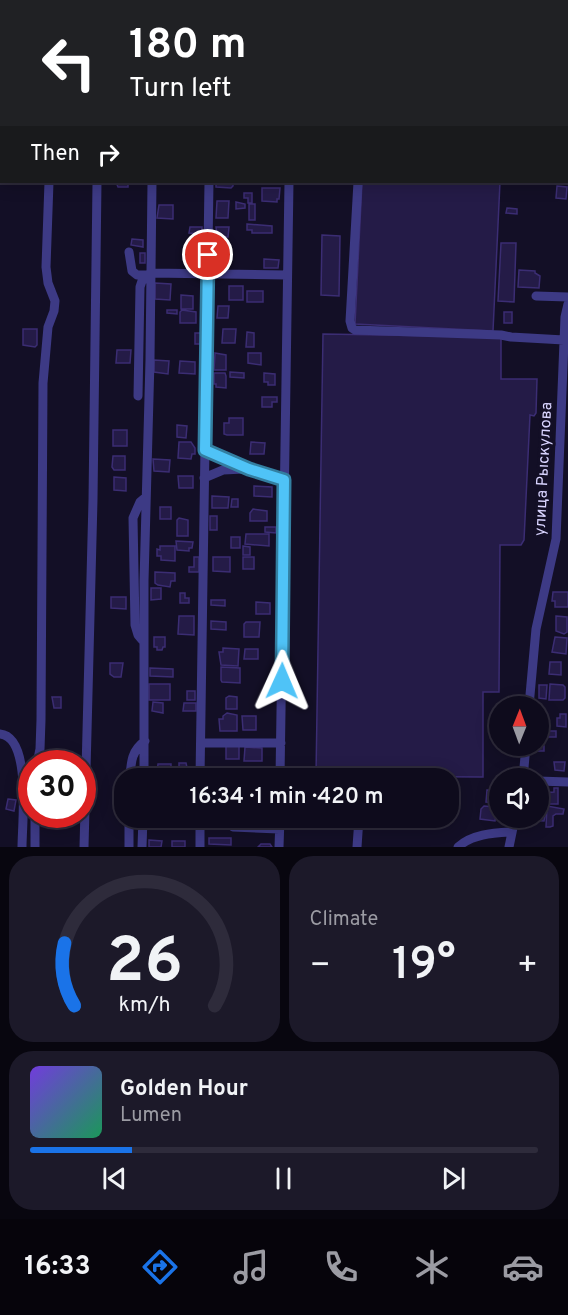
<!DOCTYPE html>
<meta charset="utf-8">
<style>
:root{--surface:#0e0b1c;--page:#1c1929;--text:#f1f3f6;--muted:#9b9ba3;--line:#2e2b3b;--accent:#1a73e8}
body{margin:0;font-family:Overpass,sans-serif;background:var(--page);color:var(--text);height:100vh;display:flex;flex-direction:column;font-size:22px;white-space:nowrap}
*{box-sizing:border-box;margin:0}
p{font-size:20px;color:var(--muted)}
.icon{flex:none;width:33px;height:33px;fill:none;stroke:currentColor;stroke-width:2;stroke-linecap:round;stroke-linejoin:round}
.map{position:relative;height:847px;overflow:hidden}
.details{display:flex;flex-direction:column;gap:9px;padding:9px;background:#08060f;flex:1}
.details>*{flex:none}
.top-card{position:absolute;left:0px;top:0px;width:568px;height:183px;box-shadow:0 3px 15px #0003,0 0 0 2px var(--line);background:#202124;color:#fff;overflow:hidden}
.needle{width:39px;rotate:1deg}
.controls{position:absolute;left:489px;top:696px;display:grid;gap:12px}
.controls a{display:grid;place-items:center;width:60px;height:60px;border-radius:50%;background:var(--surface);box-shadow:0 3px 15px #0003,0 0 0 2px var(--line);font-size:30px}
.speed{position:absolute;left:18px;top:750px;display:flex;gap:12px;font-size:30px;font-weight:700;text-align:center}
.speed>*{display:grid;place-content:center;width:78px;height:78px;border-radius:50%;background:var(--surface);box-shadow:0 3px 15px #0003,0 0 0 2px var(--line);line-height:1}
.speed .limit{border:9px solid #d22;background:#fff;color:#111}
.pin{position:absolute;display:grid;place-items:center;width:51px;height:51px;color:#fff;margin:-26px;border:3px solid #fff;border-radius:50%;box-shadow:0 2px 6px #0007}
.me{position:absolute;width:66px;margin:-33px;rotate:1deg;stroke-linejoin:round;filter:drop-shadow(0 0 4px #0008)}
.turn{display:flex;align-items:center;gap:21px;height:126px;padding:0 30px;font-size:27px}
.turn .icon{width:78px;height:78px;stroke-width:2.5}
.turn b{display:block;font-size:42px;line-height:51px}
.then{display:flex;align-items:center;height:57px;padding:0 30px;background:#0003;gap:12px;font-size:22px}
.big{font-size:45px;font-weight:600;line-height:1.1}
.details .tile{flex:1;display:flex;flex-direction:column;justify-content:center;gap:9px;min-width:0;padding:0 21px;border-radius:24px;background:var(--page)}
.details .dial{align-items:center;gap:0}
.dial svg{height:156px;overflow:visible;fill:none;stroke:var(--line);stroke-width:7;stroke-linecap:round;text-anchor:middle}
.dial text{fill:var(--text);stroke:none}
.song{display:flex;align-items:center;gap:18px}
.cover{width:72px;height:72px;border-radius:9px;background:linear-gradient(135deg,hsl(260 70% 55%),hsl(150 70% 35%))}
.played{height:6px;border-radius:3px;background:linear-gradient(90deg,var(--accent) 20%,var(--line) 20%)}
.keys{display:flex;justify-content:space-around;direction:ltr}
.heat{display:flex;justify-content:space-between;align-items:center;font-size:33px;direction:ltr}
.details .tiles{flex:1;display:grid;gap:9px;grid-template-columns:1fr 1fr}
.tile:last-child{grid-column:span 2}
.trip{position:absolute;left:114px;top:768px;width:345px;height:60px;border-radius:24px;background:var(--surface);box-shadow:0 3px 15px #0003,0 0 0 2px var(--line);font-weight:600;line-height:60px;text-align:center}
.tabs{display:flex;height:96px;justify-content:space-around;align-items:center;background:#06040b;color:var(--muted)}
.tabs .icon{width:42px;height:42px}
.tabs .active{color:var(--accent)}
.tabs b{font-size:27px;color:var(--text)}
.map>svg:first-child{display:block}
.building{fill:#241b47;stroke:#3b2d73;stroke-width:1.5}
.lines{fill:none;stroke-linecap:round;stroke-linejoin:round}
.minor{stroke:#3d3a85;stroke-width:9}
.route-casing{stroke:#337fa1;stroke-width:15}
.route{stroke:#4fc3f7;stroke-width:10}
.labels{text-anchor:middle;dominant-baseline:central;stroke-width:6;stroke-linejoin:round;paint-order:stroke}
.street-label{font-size:16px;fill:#d9d4ff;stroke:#130f26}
</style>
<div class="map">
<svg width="568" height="847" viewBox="0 0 568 847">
<rect width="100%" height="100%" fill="#130f26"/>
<path class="building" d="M371,0H509L371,2Z
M116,182H128V187H118Z
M216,182H231L233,183V186L231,188L216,187Z
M362,182H500L493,331L355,324Z
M557,186L567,187L566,199L556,198Z
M262,188H280L279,199H277V202L262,201Z
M244,193H252V203H248V198H244Z
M217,201H229L228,218H216Z
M236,202L245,204V208L236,209Z
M249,204H255V220H249Z
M159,205H173V219L157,218Z
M507,208L517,209V214L506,213Z
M247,224L272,226V233H252V230H247Z
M190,227H202V234L189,233Z
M216,227H229L228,237H217Z
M322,235L340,236L339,296L321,295Z
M132,239L143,240V247L131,245Z
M501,243H516L514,302L498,301Z
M140,253H145V263H140Z
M264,259L279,260L278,268H264Z
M519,270L535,271V273L540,276L539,288L518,287Z
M155,283L171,284L170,300L155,299Z
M229,286H243V300H229Z
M247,291H263V302H247Z
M181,295L193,296V309H181Z
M218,306H229L228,318H217Z
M167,310H177V314L167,313Z
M182,310L196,312V323H180V312Z
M504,312H512V323H504Z
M23,329H37V345L35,347L23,345Z
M223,329H236L235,343H222Z
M247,332L254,333V347H246Z
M195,333H204V344H195Z
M323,334L501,337V379H537L536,413L534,416L530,415L524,540L521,545H500L499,692H483V777L317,776L316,775Z
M117,350H131L130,363H116Z
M215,353L226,355V370H214Z
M248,353H261V365L248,363Z
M154,360L169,361L168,374L154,372Z
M180,361L195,362V374L179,373Z
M230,372L244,373V378L230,377Z
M214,373H225L226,376V388L216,387V384H214Z
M264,373L275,374V385H268V382H264Z
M262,397H277V402H272V407H262Z
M229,418H243V435H227L224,434V423H229Z
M177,425L187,426L186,438L177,437Z
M113,430H127V446H113Z
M179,442H191L195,448V454H192L191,459L178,458Z
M251,442L265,443L264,454H250Z
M113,456H125V470H114L112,467Z
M153,459L170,460L169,472L154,471Z
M178,476H193V488H179Z
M114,477L126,478V491L114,490Z
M254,486L272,487V497L254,496Z
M212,496L229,497L228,508H212Z
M232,499H238V507H231Z
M160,507H171V519H160Z
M253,509L267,511V521H250V513Z
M210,516H217V530H210Z
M179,518L188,520V536H177V520Z
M265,527H276V533L265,532Z
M246,534H269V546L245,544Z
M231,537H240V548H231Z
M176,541L193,542L192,548H189V551L177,550Z
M160,546H175V561L161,560V556H157V549L160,550Z
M243,546L250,547V555H243Z
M194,557H199V572H189V567H194Z
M213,557H230V572L213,571Z
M243,557H254V569H243Z
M155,572L175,573V581H171L170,587L158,585L155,583Z
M151,588H161V599L151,600Z
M553,592H568V607H555V601H552Z
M180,593H185V598H189V603H180Z
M111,597H126V609L111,608Z
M211,600H225V606L211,605Z
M256,602L270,603V614H256Z
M179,616H194V635L178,634Z
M556,616L567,617V632L564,634L556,631Z
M211,621L226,622V630L211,629Z
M246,622H260L259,637H244V624Z
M154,637H165V647H163L162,650H157V647H154Z
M555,637L567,638L566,654L552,652Z
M223,648L239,649L238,666L221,665L219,652H223Z
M245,649H258V659H244Z
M550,662H561V675L549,674Z
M110,663H123L121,677H114L110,674Z
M221,667L240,668V683L222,682L221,680Z
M150,668L173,669V677L150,676Z
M149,684H170V700H149Z
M550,684L563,685L565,687V698L563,700H549Z
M539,685H547L546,699L539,698Z
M187,691H195V700H187Z
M229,696L237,697V709H226V698Z
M52,697H61V708H54Z
M153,702L163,703V713L152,711Z
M184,703H196V711H183Z
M227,713L237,715V731H220L219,719H223V716Z
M560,714H566V727L557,726V718H560Z
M242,716H256V730H243Z
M538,731H556V737H538Z
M226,745H239V759H226Z
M537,746H544V751H537Z
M245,747L262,748V761H244Z
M45,752L60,753V764H45Z
M554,762H565L564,771L555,770Z
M179,763H186L188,772H185V775H179Z
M158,764H171V773H157Z
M224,772H237V778H224Z
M554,788H558V804H544L543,793L554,792Z
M487,790L498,791L497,803L486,802Z
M8,799L16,800L14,811L6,809Z
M484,806L495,807L497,809L495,821L480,819L481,809Z
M547,806L564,809L563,814H556L553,816V826L550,827H546Z
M538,810H546L544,821L529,820V818H538Z
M150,818H168V826H150Z
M171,818H187L185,827H171Z
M255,818H269V826H255Z
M209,838H231V845L209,844Z
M149,840L162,841L161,847H149Z
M172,841H185V847H172Z
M261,844H270L272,847H258Z"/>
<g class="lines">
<path class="minor" d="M48,0V2
M143,0V2
M100,2V0
M155,2V0
M211,2V0
M291,2V0
M367,2V0
M567,52L568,42
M567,151L568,152
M358,182L350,321L352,328L355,330L501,335L511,337L564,340
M129,252L132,271L137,275H146
M536,296L568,297
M138,396L140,287L142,281L151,273L287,275
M205,450L249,469L284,480
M204,478L223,470L244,469
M144,642L138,635L135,625L133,518L140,502L146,497
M529,706L536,629L556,539L565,317L568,304
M0,734C32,737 22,823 22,847
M201,743H281
M37,764L40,749L41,720L43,383L48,327L54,311L55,301L48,283L46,267L49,182
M130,778C131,763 131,751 145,741
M144,778V581L150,360L152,182
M200,778L209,182
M280,778L289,182
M523,778L526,746
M538,781L568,782
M233,827L279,829
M35,847V814
M84,847L93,500L97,182
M129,847V818
M142,847L143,818
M200,847V818
M279,847L280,818
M357,847L359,818
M458,847C472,834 493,833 511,832
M509,847L515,818"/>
</g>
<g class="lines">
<defs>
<path id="route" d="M208,255L205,450L249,469L284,480L282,681"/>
</defs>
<use href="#route" class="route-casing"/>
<use href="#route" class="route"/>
</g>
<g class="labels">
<g class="street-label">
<text transform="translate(544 469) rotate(-87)">улица Рыскулова</text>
</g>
</g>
</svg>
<div class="controls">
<a><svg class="needle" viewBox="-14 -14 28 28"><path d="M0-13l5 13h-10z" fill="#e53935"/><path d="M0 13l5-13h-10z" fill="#9b9ba3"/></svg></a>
<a><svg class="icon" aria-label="sound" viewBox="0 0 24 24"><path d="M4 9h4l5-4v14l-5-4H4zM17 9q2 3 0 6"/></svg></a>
</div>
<div class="speed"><div class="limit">30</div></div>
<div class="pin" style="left:208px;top:255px;background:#d93025"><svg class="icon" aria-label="arrive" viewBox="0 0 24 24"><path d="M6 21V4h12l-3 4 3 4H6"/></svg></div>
<svg class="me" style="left:282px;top:681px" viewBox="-20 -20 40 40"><path d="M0-17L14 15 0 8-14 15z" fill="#4fc3f7" stroke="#fff" stroke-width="4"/></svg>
<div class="trip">16:34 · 1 min · 420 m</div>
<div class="top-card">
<div class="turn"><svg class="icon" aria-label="left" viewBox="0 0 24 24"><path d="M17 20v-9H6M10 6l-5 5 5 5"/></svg><div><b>180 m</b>Turn left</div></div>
<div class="then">Then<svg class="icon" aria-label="right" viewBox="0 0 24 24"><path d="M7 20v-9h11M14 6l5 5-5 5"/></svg></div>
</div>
</div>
<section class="details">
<div class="tiles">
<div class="tile dial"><svg viewBox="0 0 100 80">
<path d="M14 69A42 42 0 1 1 86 69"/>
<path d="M14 69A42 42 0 0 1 9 37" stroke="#1a73e8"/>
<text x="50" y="56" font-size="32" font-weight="700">26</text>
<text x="50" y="72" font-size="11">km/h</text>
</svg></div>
<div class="tile"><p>Climate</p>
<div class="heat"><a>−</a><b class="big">19°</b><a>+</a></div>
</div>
<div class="tile">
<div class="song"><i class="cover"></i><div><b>Golden Hour</b><p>Lumen</p></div></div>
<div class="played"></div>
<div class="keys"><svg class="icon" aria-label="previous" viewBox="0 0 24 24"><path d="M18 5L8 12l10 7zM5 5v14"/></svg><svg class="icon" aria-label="pause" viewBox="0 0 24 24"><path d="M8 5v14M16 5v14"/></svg><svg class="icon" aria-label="next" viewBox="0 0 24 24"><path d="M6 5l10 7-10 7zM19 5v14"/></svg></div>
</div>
</div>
</section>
<nav class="tabs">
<b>16:33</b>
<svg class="icon active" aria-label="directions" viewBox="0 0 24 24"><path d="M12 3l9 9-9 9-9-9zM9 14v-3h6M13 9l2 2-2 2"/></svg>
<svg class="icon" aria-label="music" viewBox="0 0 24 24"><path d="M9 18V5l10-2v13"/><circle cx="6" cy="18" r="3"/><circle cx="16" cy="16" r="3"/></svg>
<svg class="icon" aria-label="phone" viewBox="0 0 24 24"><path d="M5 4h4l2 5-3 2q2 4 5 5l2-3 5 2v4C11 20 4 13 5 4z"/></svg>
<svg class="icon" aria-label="climate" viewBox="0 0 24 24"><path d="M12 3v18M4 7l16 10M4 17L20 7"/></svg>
<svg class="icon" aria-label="car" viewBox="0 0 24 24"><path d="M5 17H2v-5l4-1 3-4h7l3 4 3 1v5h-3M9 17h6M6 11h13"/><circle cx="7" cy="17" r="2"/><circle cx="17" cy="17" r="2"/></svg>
</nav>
